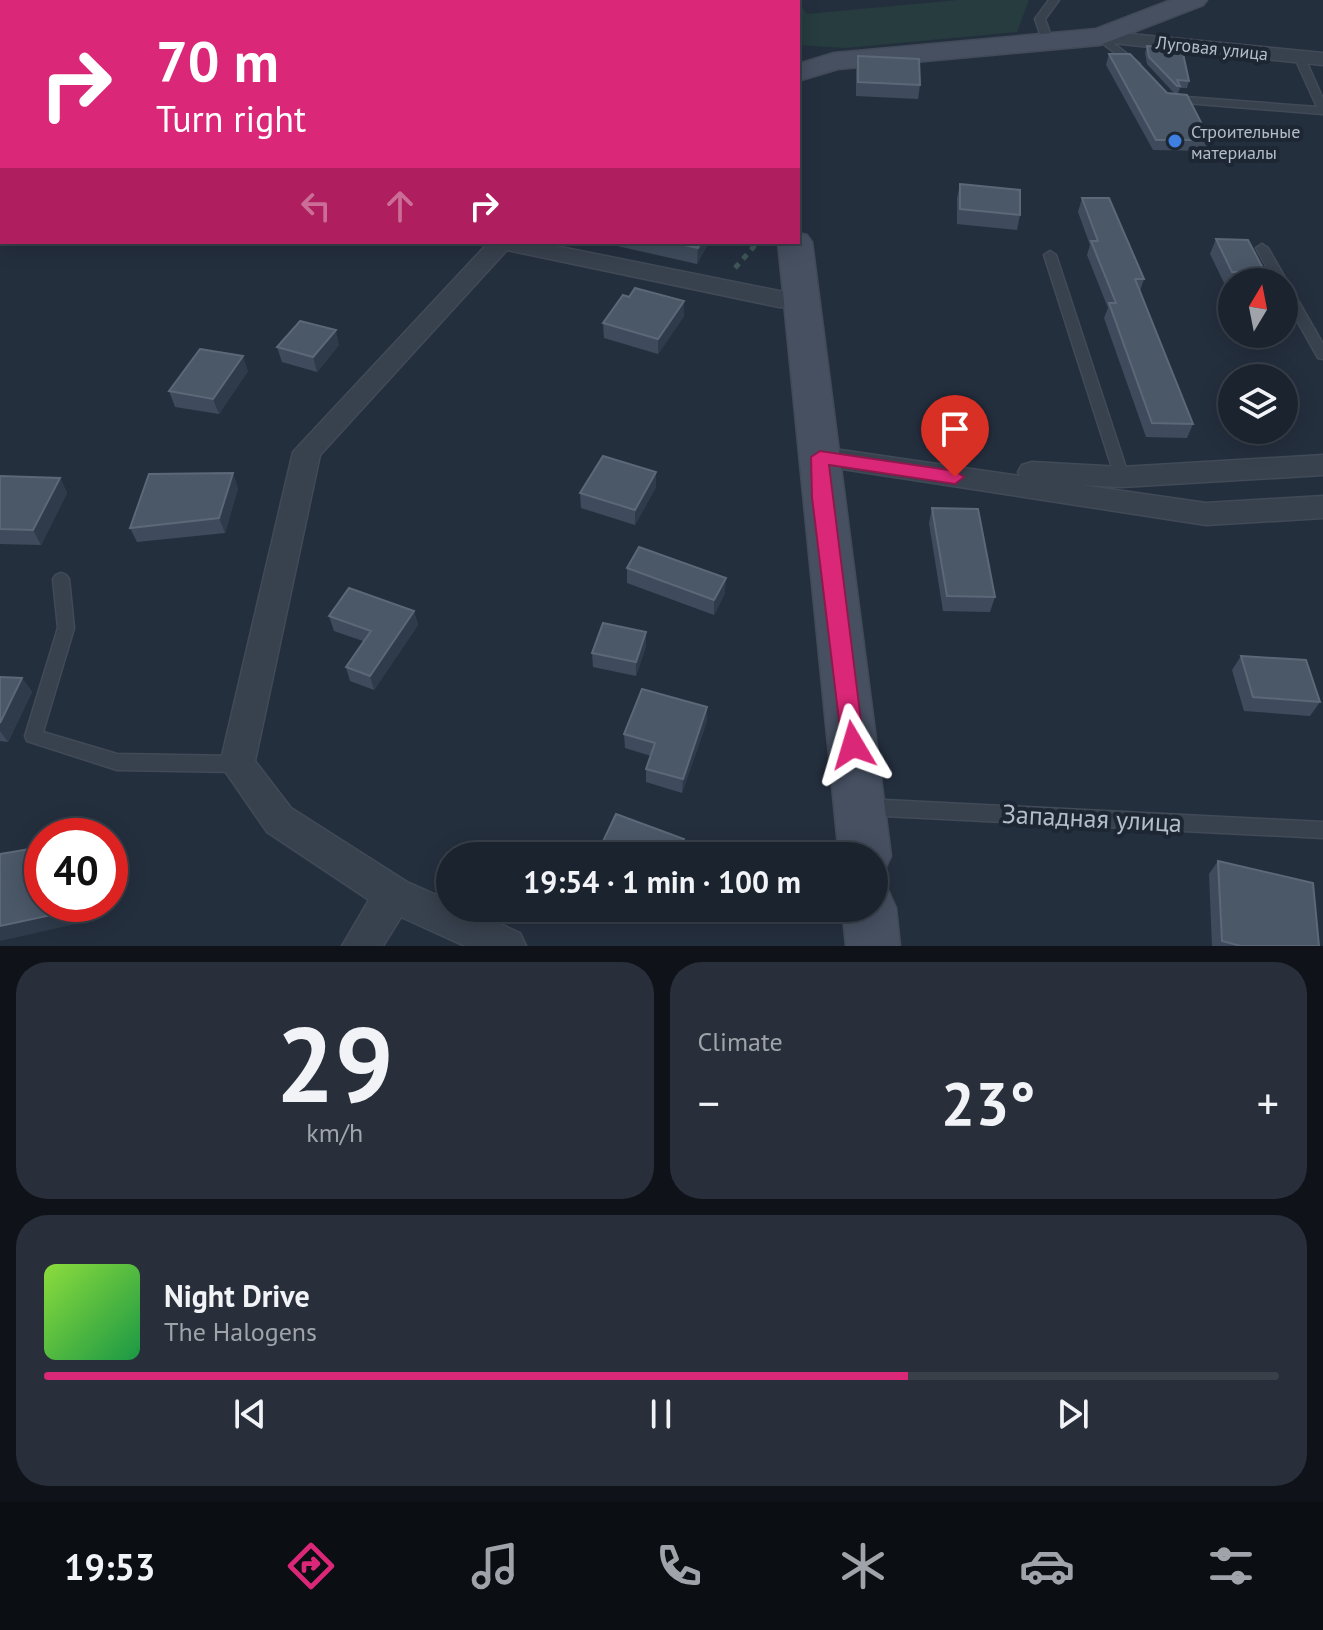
<!DOCTYPE html>
<meta charset="utf-8">
<style>
:root{--surface:#1b232e;--page:#282f3a;--text:#f1f3f6;--muted:#a0a4aa;--line:#39404a;--accent:#db2777}
body{margin:0;font-family:"PT Sans",sans-serif;background:var(--page);color:var(--text);height:100vh;display:flex;flex-direction:column;font-size:30px;white-space:nowrap}
*{box-sizing:border-box;margin:0}
p{font-size:26px;color:var(--muted)}
.icon{flex:none;width:44px;height:44px;fill:none;stroke:currentColor;stroke-width:2;stroke-linecap:round;stroke-linejoin:round}
.map{position:relative;height:946px;overflow:hidden}
.drawer{display:flex;flex-direction:column;gap:16px;padding:16px;background:#0f1319;flex:1}
.drawer>*{flex:none}
.top-card{position:absolute;left:0px;top:0px;width:800px;height:244px;box-shadow:0 4px 20px #0003,0 0 0 2px var(--line);background:#db2777;color:#fff;overflow:hidden}
.needle{width:52px;rotate:10deg}
.fabs{position:absolute;left:1218px;top:268px;display:grid;gap:16px}
.fabs a{display:grid;place-items:center;width:80px;height:80px;border-radius:50%;background:var(--surface);box-shadow:0 4px 20px #0003,0 0 0 2px var(--line);font-size:40px}
.speed{position:absolute;left:24px;top:818px;display:flex;gap:16px;font-size:40px;font-weight:700;text-align:center}
.speed>*{display:grid;place-content:center;width:104px;height:104px;border-radius:50%;background:var(--surface);box-shadow:0 4px 20px #0003,0 0 0 2px var(--line);line-height:1}
.speed .limit{border:12px solid #d22;background:#fff;color:#111}
.pin{position:absolute;display:grid;place-items:center;width:68px;height:68px;color:#fff;margin:-82px -34px;border-radius:50% 50% 50% 0;rotate:-45deg;box-shadow:0 0 8px #0007}
.pin .icon{rotate:45deg}
.me{position:absolute;width:88px;margin:-44px;rotate:353deg;stroke-linejoin:round;filter:drop-shadow(0 0 6px #0008)}
.turn{display:flex;align-items:center;gap:28px;height:168px;padding:0 24px;font-size:36px}
.turn .icon{width:104px;height:104px;stroke-width:2.5}
.turn b{display:block;font-size:56px;line-height:68px}
.lanes{display:flex;align-items:center;height:76px;padding:0 24px;background:#0003;justify-content:center;gap:40px;direction:ltr}
.lanes .off{opacity:.35}
.big{font-size:60px;font-weight:700;line-height:1.1}
.drawer .tile{flex:1;display:flex;flex-direction:column;justify-content:center;gap:12px;min-width:0;padding:0 28px;border-radius:32px;background:var(--page)}
.drawer .dial{align-items:center;gap:0}
.dial b{font-size:104px;line-height:1}
.song{display:flex;align-items:center;gap:24px}
.cover{width:96px;height:96px;border-radius:12px;background:linear-gradient(135deg,hsl(90 70% 55%),hsl(140 70% 35%))}
.played{height:8px;border-radius:4px;background:linear-gradient(90deg,var(--accent) 70%,var(--line) 70%)}
.keys{display:flex;justify-content:space-around;direction:ltr}
.heat{display:flex;justify-content:space-between;align-items:center;font-size:44px;direction:ltr}
.drawer .tiles{flex:1;display:grid;gap:16px;grid-template-columns:1fr 1fr}
.tile:last-child{grid-column:span 2}
.trip{position:absolute;left:436px;top:842px;width:452px;height:80px;border-radius:40px;background:var(--surface);box-shadow:0 4px 20px #0003,0 0 0 2px var(--line);font-weight:700;line-height:80px;text-align:center}
.tab-bar{display:flex;height:128px;justify-content:space-around;align-items:center;background:#0b0e12;color:var(--muted)}
.tab-bar .icon{width:56px;height:56px}
.tab-bar .current{color:var(--accent)}
.tab-bar b{font-size:36px;color:var(--text)}
.map>svg:first-child{display:block}
.green{fill:#263c3f}
.lines{fill:none;stroke-linecap:round;stroke-linejoin:round}
.lane-casing{stroke:#414a57;stroke-width:3}
.street-casing{stroke:#414a57;stroke-width:3}
.secondary-casing{stroke:#414a57;stroke-width:3}
.path{stroke:#3f5557;stroke-width:5;stroke-dasharray:6 6;stroke-linecap:butt}
.lane{fill:#38414e;fill-rule:evenodd}
.street{fill:#38414e;fill-rule:evenodd}
.secondary{fill:#465061;fill-rule:evenodd}
.wall{fill:#3f4b5c}
.shaded-wall{fill:#2f3b4b}
.building{fill:#4b5868;stroke:#5c6777;stroke-width:2}
.route{fill:#db2777;stroke:#8e194d;stroke-width:2}
.shop-dot{fill:#3f7fe0;stroke:#1d2633;stroke-width:3}
.labels{text-anchor:middle;dominant-baseline:central;stroke-width:8;stroke-linejoin:round;paint-order:stroke}
.far-street-label{font-size:18px;fill:#b4bcc9;stroke:#1d2633}
.far-poi-label{font-size:18px;fill:#b4bcc9;stroke:#1d2633;text-anchor:start}
.near-street-label{font-size:26px;fill:#b4bcc9;stroke:#1d2633}
</style>
<div class="map">
<svg width="1323" height="946" viewBox="0 0 1323 946">
<rect width="100%" height="100%" fill="#242f3e"/>
<path class="green" d="M753,0H797L807,14L958,0H1029L1017,32L845,48L798,45V2Z"/>
<g class="lines">
<defs>
<path id="lane" d="M572,0H582L581,2H571Z
M1049,0H1059L1045,19L1053,42L1048,45L1043,42L1035,19Z
M1097,35H1103L1140,64V68H1134L1097,39Z
M1299,53L1304,56L1323,99V114L1173,102L1168,99L1173,96L1317,107L1294,56Z
M1262,244L1268,248L1323,344V359L1318,358L1284,297V282H1275L1256,248Z
M1050,251L1056,255L1129,477L1127,481L1122,482L1115,477L1044,255Z
M61,573L66,575L69,579L74,628L43,732L117,754L237,756L243,759L246,764L243,769L237,772L117,770L27,741L25,736L58,628L53,579L56,575Z
M865,799L1323,822V838L865,815L859,813L856,807L859,801Z"/>
<path id="street" d="M1100,31L1323,53V65L1093,41L1091,37Z
M0,142H2V154H0Z
M489,242H536L779,291L802,292L814,300L802,308L779,307L507,250L320,455L255,761L291,808L407,882L450,901V908H465L520,933L526,946H465L401,917L383,946H342L369,900L267,832L220,764L293,452Z
M820,447L1020,476L1018,472L1022,465L1032,462L1122,467L1323,455V475L1122,487L1081,485L1206,503L1323,496V518L1206,525L810,464L806,457L810,450Z"/>
<path id="secondary" d="M721,0H747L748,2H722Z
M1171,0H1207L1203,5L1100,45L838,69L798,81V64L834,53L1096,29Z
M798,233L807,235L812,242L891,856L883,873L874,877V856H839L778,242H798Z
M874,884L888,890L896,908L900,946H846L842,908H874Z"/>
</defs>
<use href="#lane" class="lane-casing"/>
<use href="#street" class="street-casing"/>
<use href="#secondary" class="secondary-casing"/>
<path class="path" d="M735,268L758,242"/>
<use href="#lane" class="lane"/>
<use href="#street" class="street"/>
<use href="#secondary" class="secondary"/>
</g>
<path class="wall" d="M1147,46L1189,81L1187,88H1180L1178,93H1174L1147,64L1145,53Z
M1109,54L1210,140L1206,151L1153,150L1106,65Z
M858,56L920,85L918,99L856,96V70Z
M960,184L1020,215L1017,230L957,224V198Z
M1082,198L1144,279L1140,291L1193,424L1187,438L1146,437L1104,318L1108,308L1087,255L1090,245L1078,212Z
M1216,239L1265,272L1261,282H1232V287H1226L1210,254Z
M616,242H709L697,264L617,246Z
M629,297L684,301V316L658,354L604,338L603,323Z
M339,345L317,372L282,362L277,347Z
M248,371L219,414L175,407L169,391Z
M0,476L60,478L67,493L41,545L0,544Z
M656,487L635,525L581,508L580,493Z
M238,488L225,533L137,542L130,528Z
M932,508L995,597L990,612L943,611L929,523Z
M627,568L725,593L714,615L627,583Z
M414,611L418,625L374,690L350,681L346,667L363,641L334,631L329,616Z
M646,646L636,676L593,667L592,653Z
M1241,656L1320,702L1310,716L1244,711L1232,670Z
M0,677L22,678L32,692L8,742L0,741Z
M707,721L682,793L646,782V769L651,756L625,748L624,734Z
M1218,861L1319,946H1212L1209,874Z"/>
<path class="shaded-wall" d="M0,78H1L2,80V96L0,98Z
M701,242H709L697,264L698,248Z
M684,301V316L658,354V339Z
M336,330L339,345L317,372L313,357Z
M243,356L248,371L219,414L213,399Z
M656,472V487L635,525V510Z
M233,473L238,488L225,533L219,518Z
M60,478L67,493L41,545L33,530Z
M726,578L725,593L714,615V600Z
M414,611L418,625L374,690L370,676Z
M646,632V646L636,676V662Z
M22,678L32,692L8,742L0,731V723Z
M707,707V721L682,793L683,779Z
M684,839V852L682,856H677Z
M85,904H96L94,920L0,941V926Z"/>
<path class="building" d="M486,0H523L522,2H485Z
M637,0H675V2H636Z
M1147,46L1182,49L1189,81L1177,80L1180,86H1177L1149,57Z
M1109,54H1130L1167,93L1187,95L1210,140H1156Z
M858,56L919,59L920,85L858,82Z
M960,184L1020,190V215L960,209Z
M1082,198H1109L1144,279H1135L1193,424L1152,423L1109,303H1116L1091,241H1098Z
M1216,239L1248,240L1265,272H1232Z
M672,242H701L698,248Z
M635,288L684,301L658,339L603,323L623,295L629,297Z
M300,321L336,330L313,357L277,347Z
M200,349L243,356L213,399L169,391Z
M603,456L656,472L635,510L580,493Z
M233,473L219,518L130,528L149,474Z
M0,476L60,478L33,530L0,529Z
M932,508L978,509L995,597L947,596Z
M639,547L726,578L714,600L627,568Z
M349,588L414,611L370,676L346,667L371,631L329,616Z
M603,623L646,632L636,662L592,653Z
M1241,656L1306,660L1320,702L1253,697Z
M0,677L22,678L0,723Z
M642,689L707,707L683,779L646,769L655,743L624,734Z
M616,814L684,839L677,856H596Z
M42,847V904H85L84,908L0,926V854Z
M1218,861L1313,883L1319,946H1241L1222,941Z"/>
<path class="route" d="M820,451L955,471L964,477L955,484L829,465L864,745L861,751L853,754L845,751L842,745L812,497L811,457Z"/>
<circle class="shop-dot" cx="1175" cy="141" r="8"/>
<g class="labels">
<g class="far-street-label">
<text transform="translate(1212 48) rotate(6)">Луговая улица</text>
</g>
<g class="far-poi-label">
<text x="1191" y="131">Строительные<tspan x="1191" dy="21">материалы</tspan></text>
</g>
<g class="near-street-label">
<text transform="translate(1092 818) rotate(3)">Западная улица</text>
</g>
</g>
</svg>
<div class="fabs">
<a><svg class="needle" viewBox="-14 -14 28 28"><path d="M0-13l5 13h-10z" fill="#e53935"/><path d="M0 13l5-13h-10z" fill="#a0a4aa"/></svg></a>
<a><svg class="icon" aria-label="layers" viewBox="0 0 24 24"><path d="M12 4l9 5-9 5-9-5zM3 14l9 5 9-5"/></svg></a>
</div>
<div class="speed"><div class="limit">40</div></div>
<div class="pin" style="left:955px;top:477px;background:#d93025"><svg class="icon" aria-label="arrive" viewBox="0 0 24 24"><path d="M6 21V4h12l-3 4 3 4H6"/></svg></div>
<svg class="me" style="left:853px;top:745px" viewBox="-20 -20 40 40"><path d="M0-17L14 15 0 8-14 15z" fill="#db2777" stroke="#fff" stroke-width="4"/></svg>
<div class="trip">19:54 · 1 min · 100 m</div>
<div class="top-card">
<div class="turn"><svg class="icon" aria-label="right" viewBox="0 0 24 24"><path d="M7 20v-9h11M14 6l5 5-5 5"/></svg><div><b>70 m</b>Turn right</div></div>
<div class="lanes"><svg class="icon off" aria-label="left" viewBox="0 0 24 24"><path d="M17 20v-9H6M10 6l-5 5 5 5"/></svg><svg class="icon off" aria-label="ahead" viewBox="0 0 24 24"><path d="M12 20V5M6 11l6-6 6 6"/></svg><svg class="icon" aria-label="right" viewBox="0 0 24 24"><path d="M7 20v-9h11M14 6l5 5-5 5"/></svg></div>
</div>
</div>
<section class="drawer">
<div class="tiles">
<div class="tile dial"><b>29</b><p>km/h</p></div>
<div class="tile"><p>Climate</p>
<div class="heat"><a>−</a><b class="big">23°</b><a>+</a></div>
</div>
<div class="tile">
<div class="song"><i class="cover"></i><div><b>Night Drive</b><p>The Halogens</p></div></div>
<div class="played"></div>
<div class="keys"><svg class="icon" aria-label="previous" viewBox="0 0 24 24"><path d="M18 5L8 12l10 7zM5 5v14"/></svg><svg class="icon" aria-label="pause" viewBox="0 0 24 24"><path d="M8 5v14M16 5v14"/></svg><svg class="icon" aria-label="next" viewBox="0 0 24 24"><path d="M6 5l10 7-10 7zM19 5v14"/></svg></div>
</div>
</div>
</section>
<nav class="tab-bar">
<b>19:53</b>
<svg class="icon current" aria-label="directions" viewBox="0 0 24 24"><path d="M12 3l9 9-9 9-9-9zM9 14v-3h6M13 9l2 2-2 2"/></svg>
<svg class="icon" aria-label="music" viewBox="0 0 24 24"><path d="M9 18V5l10-2v13"/><circle cx="6" cy="18" r="3"/><circle cx="16" cy="16" r="3"/></svg>
<svg class="icon" aria-label="phone" viewBox="0 0 24 24"><path d="M5 4h4l2 5-3 2q2 4 5 5l2-3 5 2v4C11 20 4 13 5 4z"/></svg>
<svg class="icon" aria-label="climate" viewBox="0 0 24 24"><path d="M12 3v18M4 7l16 10M4 17L20 7"/></svg>
<svg class="icon" aria-label="car" viewBox="0 0 24 24"><path d="M5 17H2v-5l4-1 3-4h7l3 4 3 1v5h-3M9 17h6M6 11h13"/><circle cx="7" cy="17" r="2"/><circle cx="17" cy="17" r="2"/></svg>
<svg class="icon" aria-label="filters" viewBox="0 0 24 24"><path d="M4 7h16M4 17h16"/><circle cx="9" cy="7" r="2"/><circle cx="15" cy="17" r="2"/></svg>
</nav>
